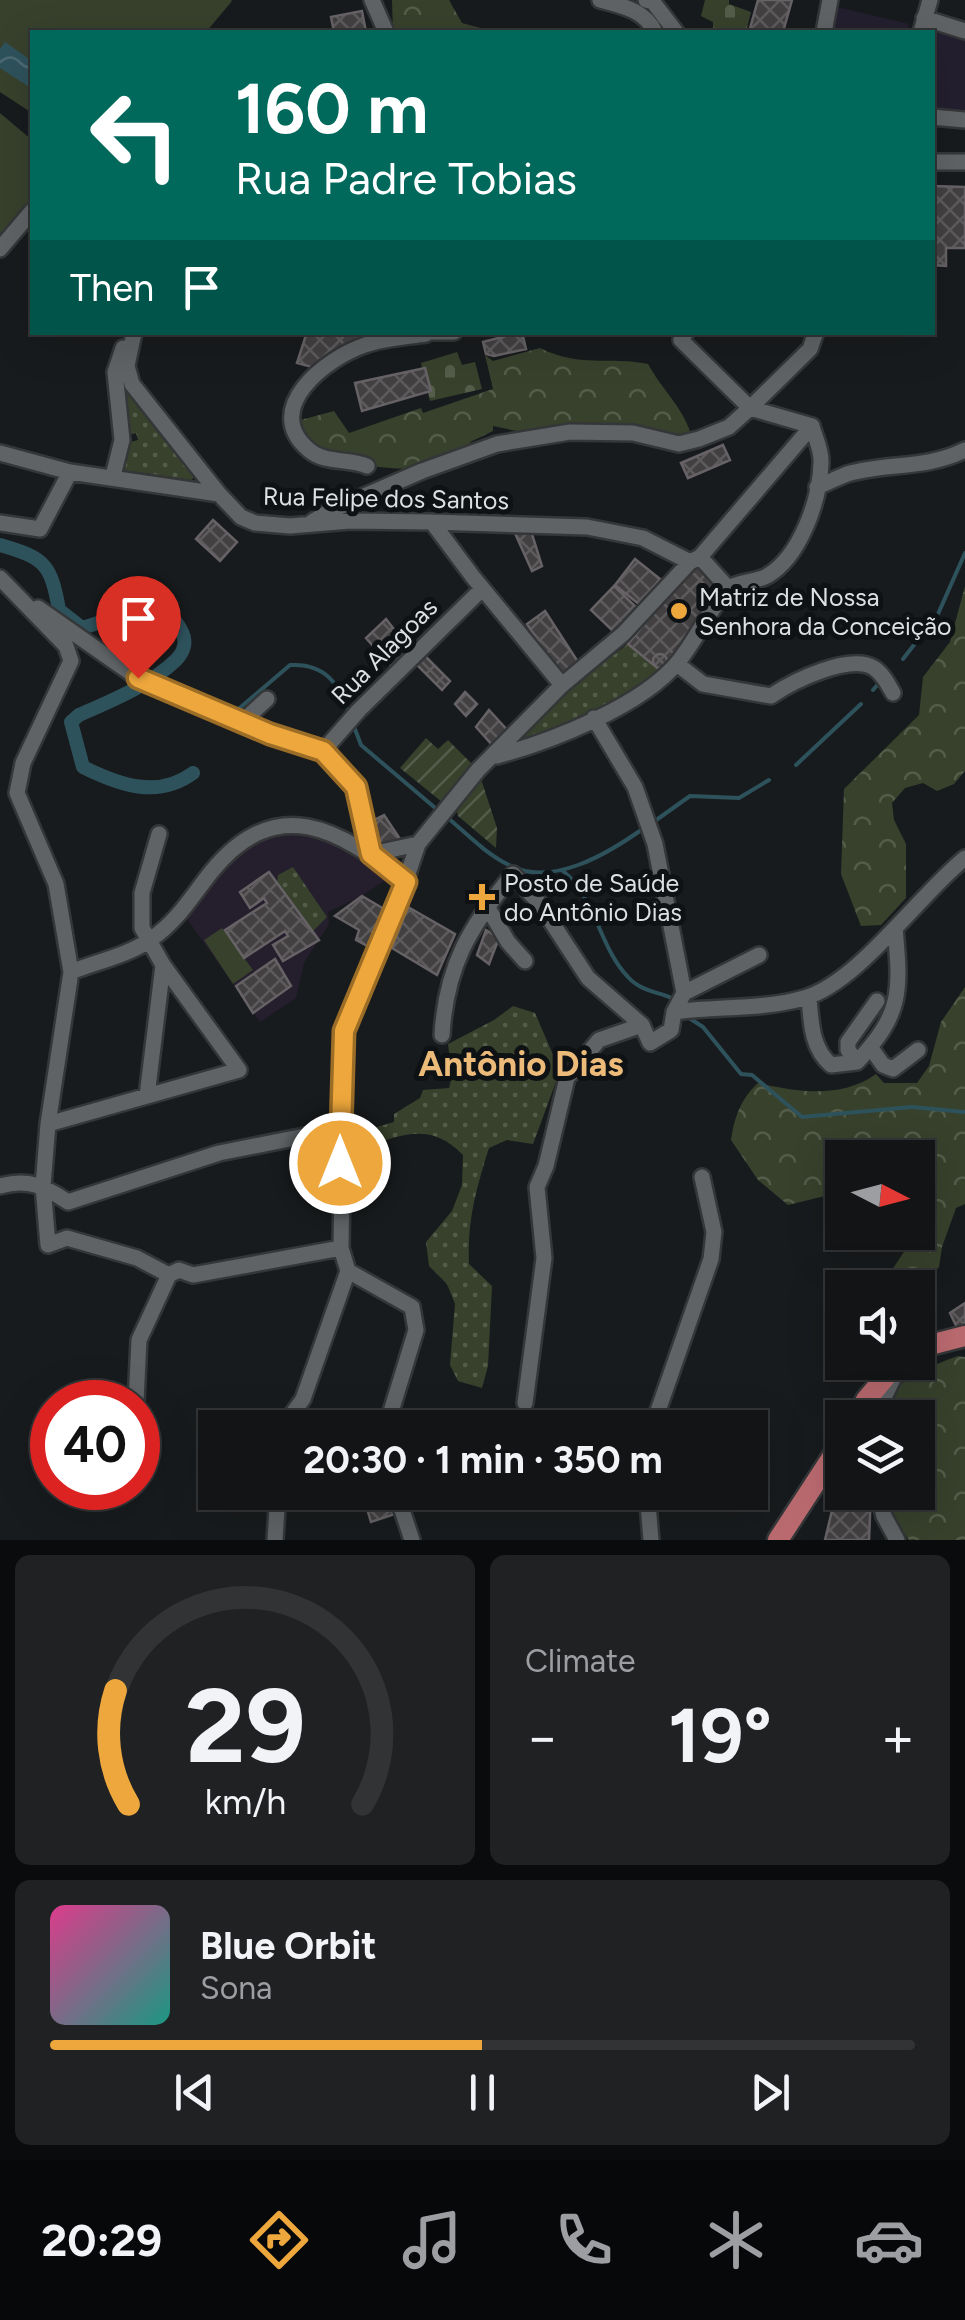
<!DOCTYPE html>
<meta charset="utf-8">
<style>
:root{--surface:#121416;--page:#1f2123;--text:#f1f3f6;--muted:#9c9ea1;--line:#313335;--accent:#eea73c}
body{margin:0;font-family:Figtree,sans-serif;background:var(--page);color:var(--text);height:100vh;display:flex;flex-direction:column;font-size:38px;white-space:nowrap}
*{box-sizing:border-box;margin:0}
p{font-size:32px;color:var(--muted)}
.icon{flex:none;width:55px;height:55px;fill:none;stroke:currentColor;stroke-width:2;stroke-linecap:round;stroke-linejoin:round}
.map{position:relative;height:1540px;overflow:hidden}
.sheet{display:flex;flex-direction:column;gap:15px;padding:15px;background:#0a0b0c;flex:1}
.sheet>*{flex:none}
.hud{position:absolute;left:30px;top:30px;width:905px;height:305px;border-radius:0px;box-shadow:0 10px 40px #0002,0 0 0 2px var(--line);background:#00695c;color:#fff;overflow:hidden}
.needle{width:65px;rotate:96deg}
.controls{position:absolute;left:825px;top:1140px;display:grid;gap:20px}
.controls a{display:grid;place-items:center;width:110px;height:110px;border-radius:0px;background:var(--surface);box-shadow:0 10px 40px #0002,0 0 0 2px var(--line);font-size:50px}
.speed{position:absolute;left:30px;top:1380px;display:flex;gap:20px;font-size:50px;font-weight:700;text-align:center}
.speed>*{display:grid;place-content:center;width:130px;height:130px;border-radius:50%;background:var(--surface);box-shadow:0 10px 40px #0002,0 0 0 2px var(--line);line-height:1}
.speed .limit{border:15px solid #d22;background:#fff;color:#111}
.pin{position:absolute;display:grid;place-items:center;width:85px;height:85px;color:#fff;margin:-102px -42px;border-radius:50% 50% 50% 0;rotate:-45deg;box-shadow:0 0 10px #0007}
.pin .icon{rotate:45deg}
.me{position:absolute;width:110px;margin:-55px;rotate:0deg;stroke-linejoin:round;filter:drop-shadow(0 0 8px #0008)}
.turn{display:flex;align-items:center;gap:35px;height:210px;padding:0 40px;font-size:45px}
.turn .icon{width:130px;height:130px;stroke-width:2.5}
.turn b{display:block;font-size:70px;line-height:85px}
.then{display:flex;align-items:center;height:95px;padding:0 40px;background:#0003;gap:20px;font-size:38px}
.big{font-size:75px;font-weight:700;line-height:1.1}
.sheet .tile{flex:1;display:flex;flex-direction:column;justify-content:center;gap:15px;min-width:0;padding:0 35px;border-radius:15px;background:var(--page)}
.sheet .dial{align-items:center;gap:0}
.dial svg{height:260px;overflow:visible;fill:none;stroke:var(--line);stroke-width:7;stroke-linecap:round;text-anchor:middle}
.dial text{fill:var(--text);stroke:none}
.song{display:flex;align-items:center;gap:30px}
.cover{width:120px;height:120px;border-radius:15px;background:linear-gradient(135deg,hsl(330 70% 55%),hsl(170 70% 35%))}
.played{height:10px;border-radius:5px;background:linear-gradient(90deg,var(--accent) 50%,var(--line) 50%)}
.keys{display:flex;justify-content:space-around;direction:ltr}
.heat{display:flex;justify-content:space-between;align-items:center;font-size:55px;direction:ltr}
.sheet .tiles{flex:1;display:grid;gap:15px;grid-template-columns:1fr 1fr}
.tile:last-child{grid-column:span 2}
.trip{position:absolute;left:198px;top:1410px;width:570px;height:100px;border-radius:0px;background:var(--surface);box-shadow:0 10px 40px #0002,0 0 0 2px var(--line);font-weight:700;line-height:100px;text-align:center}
.tabs{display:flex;height:160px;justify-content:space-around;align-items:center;background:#070809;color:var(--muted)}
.tabs .icon{width:70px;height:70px}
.tabs .selected{color:var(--accent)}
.tabs b{font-size:45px;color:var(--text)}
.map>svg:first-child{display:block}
.commercial{fill:#231f2f}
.education{fill:#251e2d}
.grass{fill:url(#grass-dots)}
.forest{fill:url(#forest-crowns)}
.cemetery{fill:url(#cemetery-stones)}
.garden{fill:url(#garden-furrows)}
.pitch{fill:#37412c}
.water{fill:url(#water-waves)}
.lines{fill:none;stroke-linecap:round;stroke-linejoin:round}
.stream{stroke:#2e525c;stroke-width:4}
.canal{stroke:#2e525c;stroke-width:14}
.building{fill:url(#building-cross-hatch);stroke:#666265;stroke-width:2.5}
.minor-casing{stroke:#343638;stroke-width:20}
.major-casing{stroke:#343638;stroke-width:25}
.minor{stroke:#5f6365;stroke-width:15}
.major{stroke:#bb6b70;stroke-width:20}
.route-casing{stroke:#9b6d27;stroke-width:25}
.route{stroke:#eea73c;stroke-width:18}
.poi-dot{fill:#eea73c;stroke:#0f1214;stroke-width:4}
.labels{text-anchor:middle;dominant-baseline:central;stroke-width:10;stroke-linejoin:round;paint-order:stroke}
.street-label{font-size:25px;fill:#dddfe1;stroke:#0f1214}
.poi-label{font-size:25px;fill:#dddfe1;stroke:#0f1214;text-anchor:start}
.district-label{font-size:35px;font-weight:bold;fill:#ecbb7a;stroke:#0f1214}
</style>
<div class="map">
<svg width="965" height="1540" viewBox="0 0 965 1540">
<defs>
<pattern id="grass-dots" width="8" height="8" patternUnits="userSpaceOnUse" patternTransform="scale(2.5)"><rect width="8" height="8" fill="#37412c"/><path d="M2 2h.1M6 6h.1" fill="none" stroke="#545c4a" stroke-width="1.8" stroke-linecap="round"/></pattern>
<pattern id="forest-crowns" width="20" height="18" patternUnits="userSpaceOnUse" patternTransform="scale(2.5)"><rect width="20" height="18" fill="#37412c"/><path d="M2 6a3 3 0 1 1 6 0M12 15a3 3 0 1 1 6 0" fill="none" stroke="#545c4a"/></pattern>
<pattern id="cemetery-stones" width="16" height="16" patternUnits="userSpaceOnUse" patternTransform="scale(2.5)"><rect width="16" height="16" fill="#37412c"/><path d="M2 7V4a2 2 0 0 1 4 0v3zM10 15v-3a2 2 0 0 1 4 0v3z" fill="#545c4a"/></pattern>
<pattern id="garden-furrows" width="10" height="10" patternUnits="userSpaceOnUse" patternTransform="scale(2.5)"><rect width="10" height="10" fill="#37412c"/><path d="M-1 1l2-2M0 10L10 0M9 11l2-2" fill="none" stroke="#545c4a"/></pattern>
<pattern id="water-waves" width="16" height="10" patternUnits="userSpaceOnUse" patternTransform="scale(2.5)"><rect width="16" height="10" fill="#2e525c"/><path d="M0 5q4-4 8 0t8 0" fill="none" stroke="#4c6a73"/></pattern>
<pattern id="building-cross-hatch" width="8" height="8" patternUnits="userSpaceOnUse" patternTransform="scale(2.5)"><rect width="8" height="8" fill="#434042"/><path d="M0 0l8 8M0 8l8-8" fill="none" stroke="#5e5b5d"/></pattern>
</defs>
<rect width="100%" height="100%" fill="#181b1d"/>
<path class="commercial" d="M833,6L909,24L907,32H830Z
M931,29L965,39V121L933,117Z"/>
<path class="education" d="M315,826L389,869L388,878L362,896L328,912L329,924L304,963L296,998L260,1022L187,919L190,904L245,839Z"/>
<path class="grass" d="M130,389L195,474L192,480L123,470L127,443L138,440L136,433L127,435L123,398Z
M628,644L661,671L599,715L515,746V740L567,690Z
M293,867L327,917L313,931L277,883L278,875Z
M513,1006L535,1013L560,1071L533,1144L507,1140L489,1148C476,1189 467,1221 469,1264L492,1286L488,1366L482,1388L458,1381L450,1365L455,1304L447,1284L429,1266L426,1242L452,1211L462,1185L463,1155C429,1120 401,1136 360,1148L351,1142L352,1134L394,1122V1114L420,1098L423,1090L449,1088L452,1076L448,1044L494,1020Z"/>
<path class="forest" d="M392,0H449L462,23L495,32H393Z
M540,348C580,368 607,356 648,364C662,390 685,409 692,438L540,436L493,426V431L470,442L471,445C455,456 432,466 413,468C388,471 324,461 307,442C303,437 300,428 297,421L334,411L349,433L421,408L423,413L493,389L485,355L493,361Z
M965,586V771L954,784L937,791L923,783L905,788L892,803L894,820L906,844V898L881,925L861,926L841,874L844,789L919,715L923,677L950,642Z
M965,987V1204L956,1208L942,1247L939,1267L932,1275L925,1298L918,1296V1288L897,1287L890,1273L911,1241L909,1233L918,1232V1158H842V1175L831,1178L829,1195L788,1205L758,1180L731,1140C735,1116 740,1100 758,1083C798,1092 841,1099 876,1074L884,1083H917L929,1066L941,1022Z
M958,1356L965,1357V1540H909L888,1510L885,1493L918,1492V1418H881C887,1381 928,1367 958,1356Z"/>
<path class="cemetery" d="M705,0H729V4L751,12L746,32H713V22L701,16Z
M457,352L462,365L475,362L482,389L430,401L421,363Z"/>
<path class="garden" d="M426,738L438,749L448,740L472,764L442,802L400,768Z
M480,776L497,828L496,848L458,816L456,809Z"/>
<path class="pitch" d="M0,0H231L232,1L206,32H32V113L0,92Z
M0,113L32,140V211L0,249Z
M222,928L253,970L233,984L204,940Z"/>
<path class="water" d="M5,42L32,61L31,88L0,68V49Z"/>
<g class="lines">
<path class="stream" d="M903,659L938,614L965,553
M873,690L880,682
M235,712L290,665C327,663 339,685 350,716
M353,724L361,745L440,812
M796,765L861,704
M448,818C467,834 486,854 509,865C552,888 609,853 644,828
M652,823L690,796L739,798L769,780
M563,871C596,898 599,947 628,977C641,992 661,992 676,1000
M686,1016L703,1027L741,1074L752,1075L802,1117L912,1107L965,1112"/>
<path class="canal" d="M0,545C45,558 51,564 59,610L82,628C111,620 164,592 182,632C187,642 184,652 176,660C150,685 111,701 79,715L71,722L83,767C119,785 158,799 193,773"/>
</g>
<path class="building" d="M758,0H792L783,32H749Z
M362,11L366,32H334L331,17Z
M932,186L965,187V248H946V266L932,265Z
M307,332H364L362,344L319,369L297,363Z
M522,332L526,349L494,356L486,354L483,342Z
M425,368L431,391L362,411L355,383Z
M723,445L730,460L688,478L681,463Z
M213,520L237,542L220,561L196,539Z
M514,531H531L542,566L532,571Z
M635,559L660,579L640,605L615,585Z
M695,562L724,585L661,671L628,644Z
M614,586L637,608L614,632L591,610Z
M545,611L578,662L560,676L527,624Z
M386,619L410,650L393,668L366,638Z
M653 661a7 7 0 1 1 14 0a7 7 0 1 1-14 0Z
M425,656L450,681L442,690L417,665Z
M465,692L477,704L466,716L455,704Z
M489,710L509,732L495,748L476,727Z
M384,815L400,839L378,848L366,824Z
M269,872L319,940L283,961L273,945L288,936L285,931L244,958L225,930L267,903L264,898L250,908L240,892Z
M362,896L389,912L371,948L356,940L359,930L335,916Z
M408,907L455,934L437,975L392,948Z
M486,930L499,938L489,964L477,955Z
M275,959L291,986L253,1013L236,986Z
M965,1303V1328L959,1332L950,1313Z
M840,1477L842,1478V1492H871L869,1540H825Z
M362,1492H391L398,1513L371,1522Z"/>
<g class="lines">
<defs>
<path id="minor" d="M372,0L386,32
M600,0C622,6 645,10 655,32
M646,0L653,2L676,32
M924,18L965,31
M824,32L830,0
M921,32L930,0
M932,117L965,120
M932,162H965
M0,249L32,211
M417,332H454
M686,332L681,340L750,408L812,426
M134,333L127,366L132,384L219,494L241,517L255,523L290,526L350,521L432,522L587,527L643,538L690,562
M0,453L70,472L219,494
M367,466C349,458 325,464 309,450C260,409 326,358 365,345C384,338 405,337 426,334
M113,476L122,440L115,372L123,348
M817,487C827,483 837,478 847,474C886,462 925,470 965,450
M312,522L330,511L422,471L497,444L570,432L633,433L679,444L699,439L729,427L750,408L810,349L816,332
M432,522L473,577L562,685
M0,523L40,529L70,472
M700,557L728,588
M0,578L66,646L71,661L23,763L17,793L56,884L71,972L48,1124L43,1186L48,1245L67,1238L137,1258L169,1275L179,1270L193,1275L341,1248
M38,608L138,678L269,733L323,751L356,787L371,854L418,844
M677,664L703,684L771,696C793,681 850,653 874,668C883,674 888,684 893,693
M242,722L267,699
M323,751L359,710L482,589
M497,756C552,741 642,706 678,662C696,640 707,614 725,592C734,581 754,583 767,576C800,557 820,500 821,463C822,451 815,437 812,426
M488,908L508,942L525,961
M71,972C96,962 128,955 150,940C179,920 191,897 212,871C277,792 339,829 406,882
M684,993L759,955
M809,997C811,1021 811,1048 831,1065L857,1062C902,1014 901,992 895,928
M674,1012C717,1006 762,1010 804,998C858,983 919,895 965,858
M442,1035C446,966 470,926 513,874L539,903L588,978L642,1025
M871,1048L883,1065L893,1069L918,1050
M857,1062L848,1050V1042L877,1001
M147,1096L163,965
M48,1124L239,1070L163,965L142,928V893L159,834
M0,1186C28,1178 44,1186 68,1202L219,1153L340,1129
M348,1271L412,1307L416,1330L386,1428
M136,1402L139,1340L169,1275
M525,1403L544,1258L537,1187L546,1166L567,1078L599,1040L642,1025L650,1043L671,1030L674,1012L684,993L655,844L635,787L594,718
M138,1418L142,1464
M874,1418L893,1379
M286,1428L288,1420L303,1399L348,1271L341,1248L344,1031L398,903L418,844L478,770L562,685L623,634L690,562L700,557L812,426
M652,1428L711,1259L714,1232L702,1177
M396,1492L412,1540
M647,1492L651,1540
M878,1492L884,1516L897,1540
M275,1540L278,1492"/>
<path id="major" d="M918,1348L965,1336
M857,1418L866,1400L898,1362
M778,1540L842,1442"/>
</defs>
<use href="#minor" class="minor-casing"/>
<use href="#major" class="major-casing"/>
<use href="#minor" class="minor"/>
<use href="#major" class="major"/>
</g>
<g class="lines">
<defs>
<path id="route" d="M138,678L270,734L323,751L356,787L371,854L406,882L344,1031L340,1163"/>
</defs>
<use href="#route" class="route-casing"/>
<use href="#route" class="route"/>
</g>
<g class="poi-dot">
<circle cx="679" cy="611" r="10"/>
<path d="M477 882h10v10h10v10h-10v10h-10v-10h-10v-10h10z"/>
</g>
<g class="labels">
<g class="street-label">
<text transform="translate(386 498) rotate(1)">Rua Felipe dos Santos</text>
<text transform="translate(384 651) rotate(-45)">Rua Alagoas</text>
</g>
<g class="poi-label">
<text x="699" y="597">Matriz de Nossa<tspan x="699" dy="29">Senhora da Conceição</tspan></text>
<text x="504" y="883">Posto de Saúde<tspan x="504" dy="29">do Antônio Dias</tspan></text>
</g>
<g class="district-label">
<text x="521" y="1064">Antônio Dias</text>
</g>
</g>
</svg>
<div class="controls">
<a><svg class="needle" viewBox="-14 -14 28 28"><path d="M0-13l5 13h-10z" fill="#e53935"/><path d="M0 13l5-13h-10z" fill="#9c9ea1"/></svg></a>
<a><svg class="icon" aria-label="sound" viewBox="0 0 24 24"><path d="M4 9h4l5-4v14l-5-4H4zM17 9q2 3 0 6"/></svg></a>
<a><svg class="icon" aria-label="layers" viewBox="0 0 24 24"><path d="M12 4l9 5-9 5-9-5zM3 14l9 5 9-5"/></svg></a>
</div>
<div class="speed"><div class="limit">40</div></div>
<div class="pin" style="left:138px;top:678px;background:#d93025"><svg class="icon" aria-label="arrive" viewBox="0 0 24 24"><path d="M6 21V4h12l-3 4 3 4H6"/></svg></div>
<svg class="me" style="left:340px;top:1163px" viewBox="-20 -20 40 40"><circle r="17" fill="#eea73c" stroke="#fff" stroke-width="3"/><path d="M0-11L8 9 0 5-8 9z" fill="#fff"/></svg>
<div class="trip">20:30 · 1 min · 350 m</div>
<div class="hud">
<div class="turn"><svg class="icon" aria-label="left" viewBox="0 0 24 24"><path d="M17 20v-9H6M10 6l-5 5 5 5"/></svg><div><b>160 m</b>Rua Padre Tobias</div></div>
<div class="then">Then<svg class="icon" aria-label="arrive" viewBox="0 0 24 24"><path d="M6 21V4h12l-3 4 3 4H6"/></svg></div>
</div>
</div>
<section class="sheet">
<div class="tiles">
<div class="tile dial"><svg viewBox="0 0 100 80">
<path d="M14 69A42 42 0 1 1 86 69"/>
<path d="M14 69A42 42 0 0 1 10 34" stroke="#eea73c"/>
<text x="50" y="56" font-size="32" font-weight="700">29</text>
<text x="50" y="72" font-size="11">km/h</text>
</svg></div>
<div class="tile"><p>Climate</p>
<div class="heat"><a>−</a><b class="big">19°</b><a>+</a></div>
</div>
<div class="tile">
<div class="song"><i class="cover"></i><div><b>Blue Orbit</b><p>Sona</p></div></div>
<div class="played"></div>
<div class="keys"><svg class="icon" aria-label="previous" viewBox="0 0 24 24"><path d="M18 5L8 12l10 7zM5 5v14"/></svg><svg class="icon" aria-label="pause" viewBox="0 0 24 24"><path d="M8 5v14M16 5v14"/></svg><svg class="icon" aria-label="next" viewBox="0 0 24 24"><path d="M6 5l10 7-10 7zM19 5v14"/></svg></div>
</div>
</div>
</section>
<nav class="tabs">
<b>20:29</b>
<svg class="icon selected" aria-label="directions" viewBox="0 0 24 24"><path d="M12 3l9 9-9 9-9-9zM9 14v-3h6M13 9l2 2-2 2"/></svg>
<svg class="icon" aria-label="music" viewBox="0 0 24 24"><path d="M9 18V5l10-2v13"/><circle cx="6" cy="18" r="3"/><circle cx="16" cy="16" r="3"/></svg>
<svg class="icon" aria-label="phone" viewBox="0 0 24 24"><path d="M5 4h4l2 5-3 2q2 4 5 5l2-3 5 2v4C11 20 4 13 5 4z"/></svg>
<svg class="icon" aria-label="climate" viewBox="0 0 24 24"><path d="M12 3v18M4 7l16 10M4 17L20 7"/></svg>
<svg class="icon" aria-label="car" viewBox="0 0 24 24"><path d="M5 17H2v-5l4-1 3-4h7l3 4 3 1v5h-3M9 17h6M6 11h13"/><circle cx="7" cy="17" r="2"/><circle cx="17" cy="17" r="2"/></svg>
</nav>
